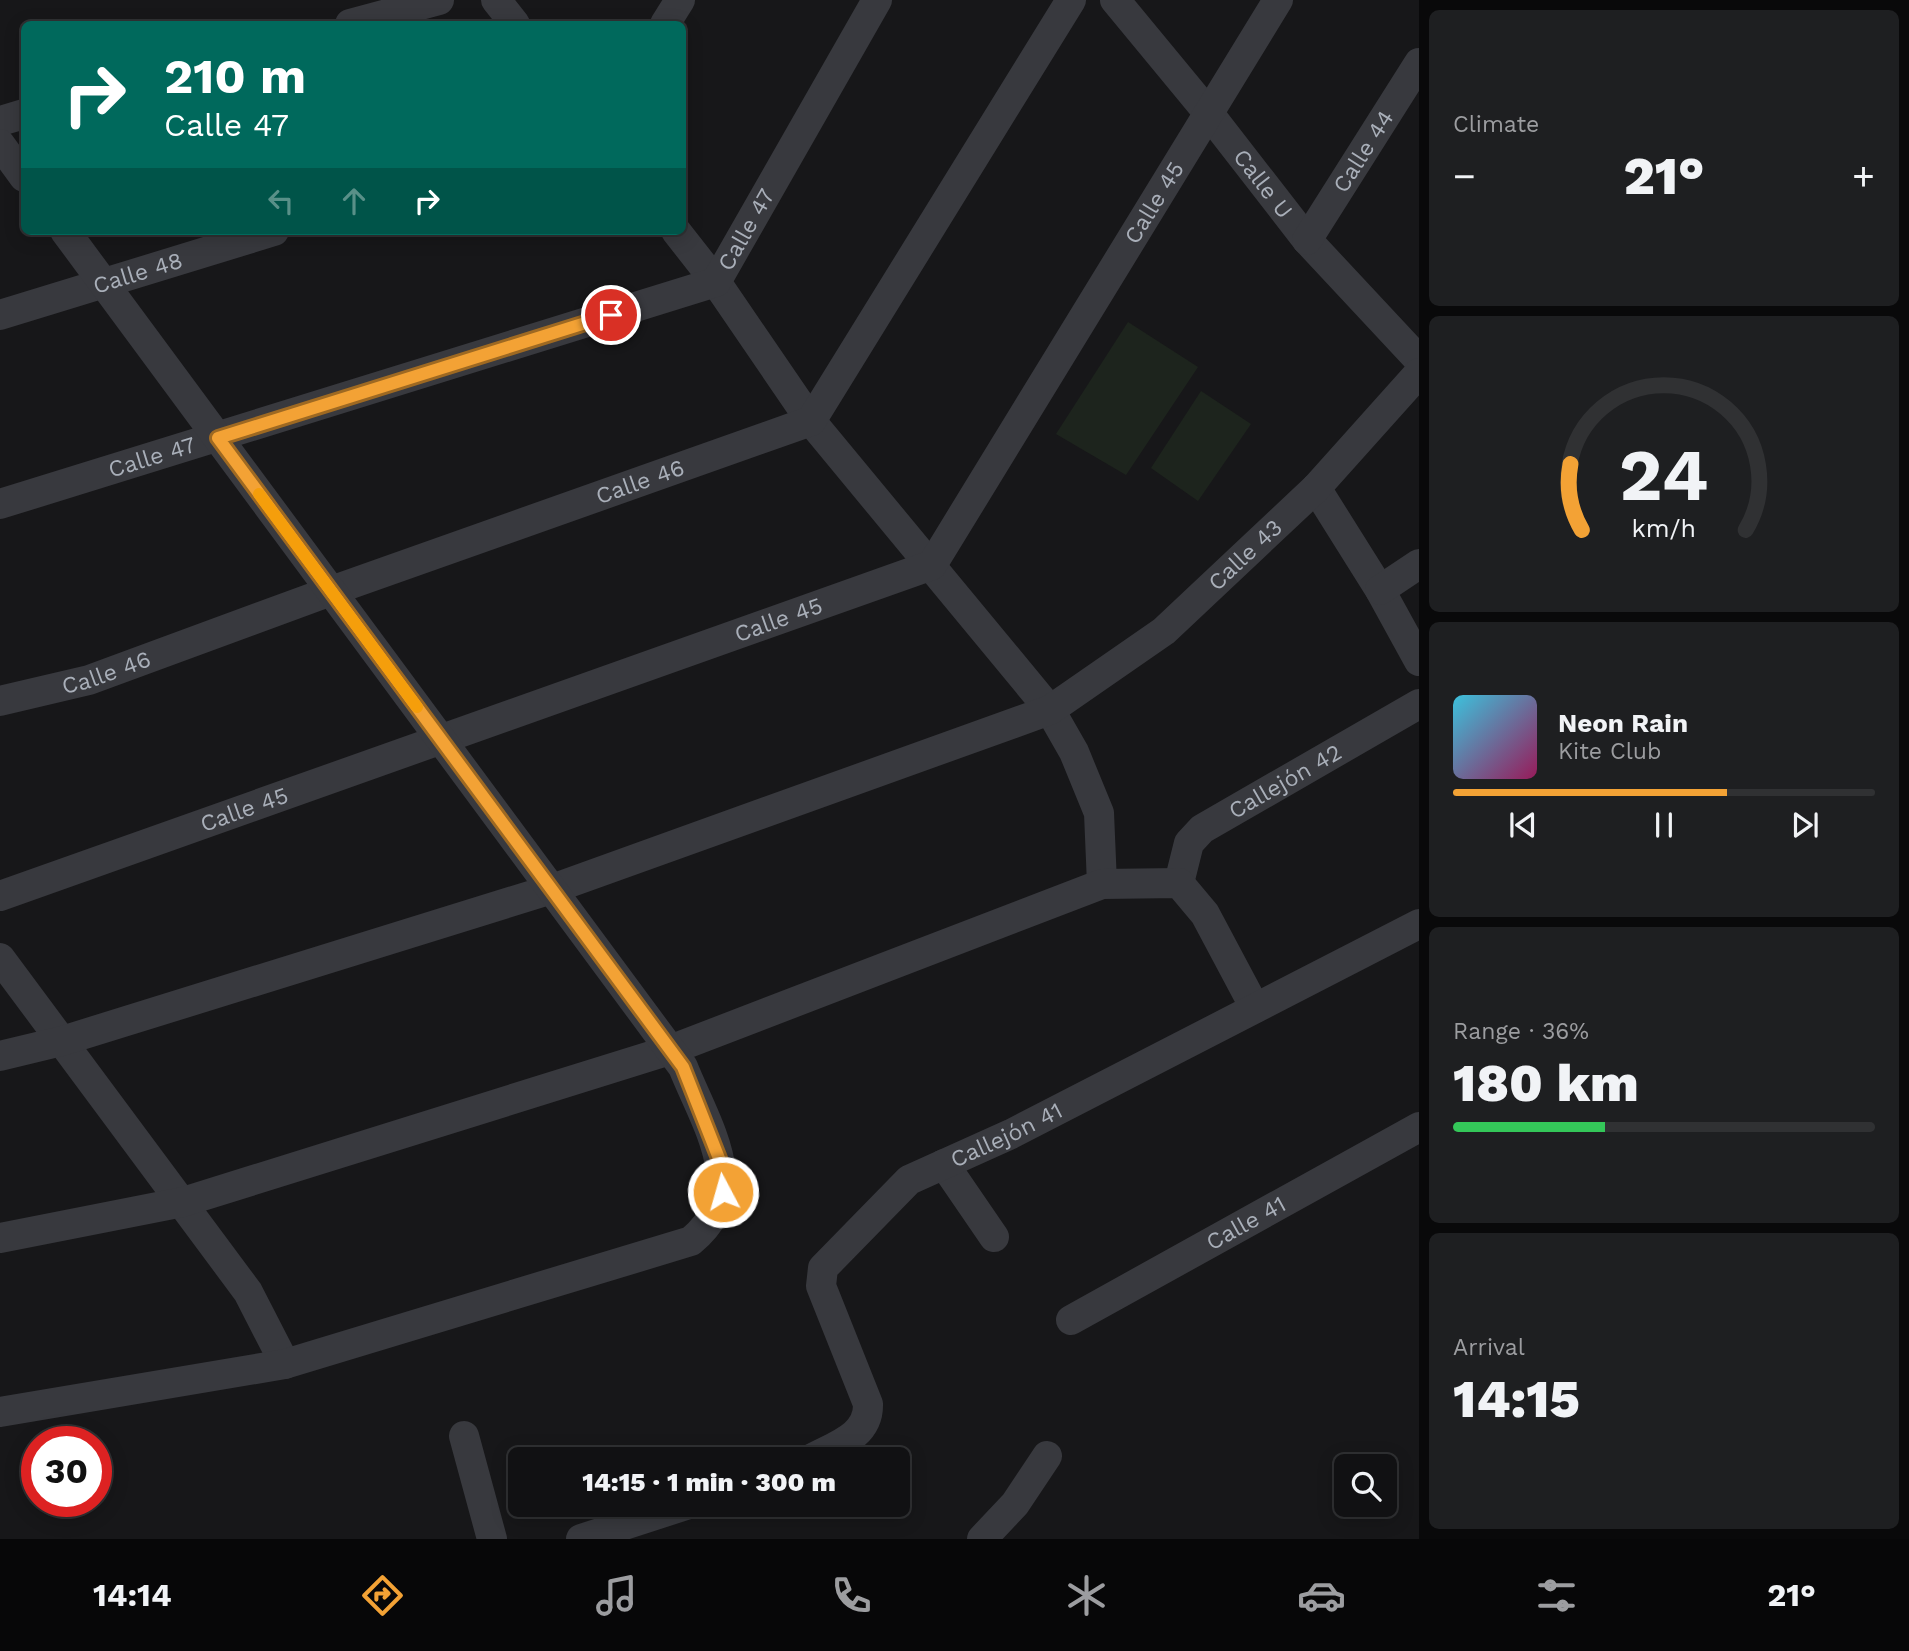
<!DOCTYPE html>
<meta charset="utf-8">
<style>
:root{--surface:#111113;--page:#1e1f21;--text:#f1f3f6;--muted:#9c9da0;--line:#303133;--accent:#f3a235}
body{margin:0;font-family:"Work Sans",sans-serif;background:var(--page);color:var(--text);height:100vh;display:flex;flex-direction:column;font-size:26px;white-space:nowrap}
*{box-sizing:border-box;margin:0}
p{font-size:23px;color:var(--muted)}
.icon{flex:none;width:38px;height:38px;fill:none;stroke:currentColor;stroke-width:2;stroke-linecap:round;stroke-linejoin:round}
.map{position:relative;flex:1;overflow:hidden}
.panel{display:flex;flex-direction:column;gap:10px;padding:10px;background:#09090a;width:490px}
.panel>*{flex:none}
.hud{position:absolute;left:21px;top:21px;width:665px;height:214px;border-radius:10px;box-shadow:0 4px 18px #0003,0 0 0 2px var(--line);background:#00695c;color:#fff;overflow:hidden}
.controls{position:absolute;left:1334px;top:1454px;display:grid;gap:14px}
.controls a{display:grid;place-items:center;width:63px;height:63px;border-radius:10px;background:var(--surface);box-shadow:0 4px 18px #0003,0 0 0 2px var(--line);font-size:35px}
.speed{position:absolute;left:21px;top:1426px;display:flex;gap:14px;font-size:35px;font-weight:700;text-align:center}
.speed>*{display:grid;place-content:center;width:91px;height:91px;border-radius:50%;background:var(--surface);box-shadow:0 4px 18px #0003,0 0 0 2px var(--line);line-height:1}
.speed .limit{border:10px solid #d22;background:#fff;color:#111}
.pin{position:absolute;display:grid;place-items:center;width:60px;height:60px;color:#fff;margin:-30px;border:4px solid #fff;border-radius:50%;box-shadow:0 2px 7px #0007}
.me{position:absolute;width:77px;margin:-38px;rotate:354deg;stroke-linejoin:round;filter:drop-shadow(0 0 5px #0008)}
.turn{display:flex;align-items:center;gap:24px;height:147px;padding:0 28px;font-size:32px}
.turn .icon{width:91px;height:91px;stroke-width:2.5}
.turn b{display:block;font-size:49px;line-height:60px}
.lanes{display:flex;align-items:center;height:66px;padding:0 28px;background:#0003;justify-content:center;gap:35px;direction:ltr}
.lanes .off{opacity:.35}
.big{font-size:52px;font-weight:800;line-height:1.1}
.panel .card{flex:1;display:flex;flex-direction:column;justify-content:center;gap:10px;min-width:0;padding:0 24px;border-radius:10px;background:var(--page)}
.panel .dial{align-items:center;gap:0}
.dial svg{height:182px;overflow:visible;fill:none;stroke:var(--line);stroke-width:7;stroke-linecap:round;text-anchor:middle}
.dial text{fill:var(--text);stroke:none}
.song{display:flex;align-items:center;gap:21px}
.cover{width:84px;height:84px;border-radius:10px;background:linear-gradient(135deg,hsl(190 70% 55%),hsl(330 70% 35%))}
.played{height:7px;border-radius:4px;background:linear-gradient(90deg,var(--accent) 65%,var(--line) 65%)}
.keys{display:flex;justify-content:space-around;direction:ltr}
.heat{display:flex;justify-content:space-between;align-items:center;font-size:38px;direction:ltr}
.charge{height:10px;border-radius:5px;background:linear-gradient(90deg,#34c759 36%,var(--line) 0)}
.trip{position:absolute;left:508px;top:1447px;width:402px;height:70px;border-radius:10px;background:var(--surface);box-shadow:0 4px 18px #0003,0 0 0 2px var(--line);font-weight:800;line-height:70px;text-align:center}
.dock{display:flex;height:112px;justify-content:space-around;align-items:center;background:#070708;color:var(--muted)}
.dock .icon{width:49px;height:49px}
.dock .active{color:var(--accent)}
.dock b{font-size:32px;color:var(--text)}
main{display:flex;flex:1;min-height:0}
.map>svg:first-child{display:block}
.green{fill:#1d241d}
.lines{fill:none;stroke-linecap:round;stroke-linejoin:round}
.minor{stroke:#38393e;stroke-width:30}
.route-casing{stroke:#9e6922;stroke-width:18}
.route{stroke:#f3a235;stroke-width:12}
.slow{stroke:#f59e0b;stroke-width:12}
.labels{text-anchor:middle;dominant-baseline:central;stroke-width:7;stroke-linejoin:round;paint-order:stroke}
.street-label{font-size:23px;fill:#a9afb9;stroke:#121214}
</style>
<main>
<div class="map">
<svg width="1419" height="1539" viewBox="0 0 1419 1539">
<rect width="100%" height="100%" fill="#171719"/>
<path class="green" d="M1128,322L1198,367L1126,475L1056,434Z
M1201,391L1251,424L1198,501L1151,468Z"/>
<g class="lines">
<g class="minor">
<path d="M496,0L515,24"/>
<path id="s1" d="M1115,0L1210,115L1307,240L1419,360"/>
<path d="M350,24L439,0"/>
<path d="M665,24L680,0"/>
<path d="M0,121L24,114"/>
<path d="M0,144L24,177"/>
<path d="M676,231L716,282L811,421L1050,710L1074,752L1099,813L1102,884"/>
<path id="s2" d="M1307,240L1419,63"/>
<path id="s3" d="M0,315L274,231"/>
<path d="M1316,488L1380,590L1419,661"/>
<path id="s4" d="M0,504L716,282L877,0"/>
<path d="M1380,590L1419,564"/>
<path id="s5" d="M0,701L89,680L331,591L811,421L1071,0"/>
<path id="s6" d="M1179,883L1189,843L1202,829L1419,704"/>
<path id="s7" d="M0,896L932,565L1278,0"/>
<path d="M0,958L248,1292L285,1364"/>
<path id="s8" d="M0,1056L62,1041L552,889L1050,710L1164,631L1316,488L1419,373"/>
<path d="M944,1164L994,1237"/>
<path d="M0,1238L183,1202L670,1050L1102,884L1179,883L1205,914L1255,1008"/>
<path id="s9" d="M1071,1320L1419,1127"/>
<path d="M0,1412L285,1364L691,1241C752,1191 706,1125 683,1067L65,231"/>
<path d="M464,1436L492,1539"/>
<path id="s10" d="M809,1460C834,1446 869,1437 868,1404L821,1286L823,1268L909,1180L1011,1134L1419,924"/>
<path d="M581,1539L686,1505"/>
<path d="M982,1539L1015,1504L1047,1456"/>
</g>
</g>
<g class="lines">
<defs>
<path id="route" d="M611,315L218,438L683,1067L722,1166L723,1192"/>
</defs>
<use href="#route" class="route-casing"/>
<use href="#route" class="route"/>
<path class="slow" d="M259,494L417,707"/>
</g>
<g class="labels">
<g class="street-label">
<text stroke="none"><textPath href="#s2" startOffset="105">Calle 44</textPath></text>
<text stroke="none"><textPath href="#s1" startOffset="236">Calle U</textPath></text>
<text stroke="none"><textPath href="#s7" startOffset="1414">Calle 45</textPath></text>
<text stroke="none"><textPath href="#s4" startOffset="810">Calle 47</textPath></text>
<text stroke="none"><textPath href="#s3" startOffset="144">Calle 48</textPath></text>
<text stroke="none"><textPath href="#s4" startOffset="159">Calle 47</textPath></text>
<text stroke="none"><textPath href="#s5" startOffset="677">Calle 46</textPath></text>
<text stroke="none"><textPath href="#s8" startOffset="1356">Calle 43</textPath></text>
<text stroke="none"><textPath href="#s7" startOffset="826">Calle 45</textPath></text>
<text stroke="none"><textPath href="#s5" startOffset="110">Calle 46</textPath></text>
<text stroke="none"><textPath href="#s6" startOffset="156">Callejón 42</textPath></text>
<text stroke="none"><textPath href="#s7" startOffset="259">Calle 45</textPath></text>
<text stroke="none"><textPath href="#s10" startOffset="462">Callejón 41</textPath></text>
<text stroke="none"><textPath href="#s9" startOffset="200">Calle 41</textPath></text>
</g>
</g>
</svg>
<div class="controls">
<a><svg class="icon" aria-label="search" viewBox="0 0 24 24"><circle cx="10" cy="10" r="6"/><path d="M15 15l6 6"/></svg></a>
</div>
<div class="speed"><div class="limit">30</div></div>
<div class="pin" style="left:611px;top:315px;background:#d93025"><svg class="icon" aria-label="arrive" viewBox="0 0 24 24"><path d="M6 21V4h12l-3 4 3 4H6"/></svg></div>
<svg class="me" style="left:723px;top:1192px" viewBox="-20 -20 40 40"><circle r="17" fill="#f3a235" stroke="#fff" stroke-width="3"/><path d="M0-11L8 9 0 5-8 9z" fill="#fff"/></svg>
<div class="trip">14:15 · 1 min · 300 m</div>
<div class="hud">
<div class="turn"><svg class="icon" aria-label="right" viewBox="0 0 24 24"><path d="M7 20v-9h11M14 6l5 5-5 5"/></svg><div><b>210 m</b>Calle 47</div></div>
<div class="lanes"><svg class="icon off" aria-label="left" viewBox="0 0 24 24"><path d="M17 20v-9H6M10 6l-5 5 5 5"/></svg><svg class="icon off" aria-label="ahead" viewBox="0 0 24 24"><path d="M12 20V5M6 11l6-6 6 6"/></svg><svg class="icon" aria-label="right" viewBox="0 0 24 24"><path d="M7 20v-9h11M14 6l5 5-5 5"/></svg></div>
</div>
</div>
<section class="panel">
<div class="card"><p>Climate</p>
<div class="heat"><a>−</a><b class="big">21°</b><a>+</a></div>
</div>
<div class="card dial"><svg viewBox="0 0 100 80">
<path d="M14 69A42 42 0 1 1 86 69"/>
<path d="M14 69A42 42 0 0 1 9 40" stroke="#f3a235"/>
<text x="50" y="56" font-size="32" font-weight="700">24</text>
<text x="50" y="72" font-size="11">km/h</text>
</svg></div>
<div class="card">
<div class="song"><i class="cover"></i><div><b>Neon Rain</b><p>Kite Club</p></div></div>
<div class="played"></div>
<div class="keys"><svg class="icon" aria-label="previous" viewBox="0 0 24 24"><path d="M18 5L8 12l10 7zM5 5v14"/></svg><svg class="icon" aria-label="pause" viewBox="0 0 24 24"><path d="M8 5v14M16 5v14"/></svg><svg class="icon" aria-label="next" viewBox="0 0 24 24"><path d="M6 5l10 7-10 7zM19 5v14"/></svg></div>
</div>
<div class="card"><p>Range · 36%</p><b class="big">180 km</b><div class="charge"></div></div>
<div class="card"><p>Arrival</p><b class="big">14:15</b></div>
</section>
</main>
<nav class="dock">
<b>14:14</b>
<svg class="icon active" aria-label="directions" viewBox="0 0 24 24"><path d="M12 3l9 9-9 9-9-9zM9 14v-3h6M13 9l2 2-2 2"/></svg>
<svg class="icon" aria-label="music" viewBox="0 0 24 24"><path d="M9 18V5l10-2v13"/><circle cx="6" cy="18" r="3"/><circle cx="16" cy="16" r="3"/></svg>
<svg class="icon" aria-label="phone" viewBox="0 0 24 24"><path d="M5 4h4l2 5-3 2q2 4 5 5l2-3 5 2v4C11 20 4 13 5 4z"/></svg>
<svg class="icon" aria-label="climate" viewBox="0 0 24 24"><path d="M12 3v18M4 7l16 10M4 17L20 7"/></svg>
<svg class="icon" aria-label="car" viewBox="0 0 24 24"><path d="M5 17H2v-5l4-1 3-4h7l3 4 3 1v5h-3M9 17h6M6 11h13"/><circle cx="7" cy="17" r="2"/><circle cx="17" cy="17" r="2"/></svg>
<svg class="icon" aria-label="filters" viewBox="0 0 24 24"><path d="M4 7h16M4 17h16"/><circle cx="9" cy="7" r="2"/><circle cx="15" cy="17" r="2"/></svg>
<b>21°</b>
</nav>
